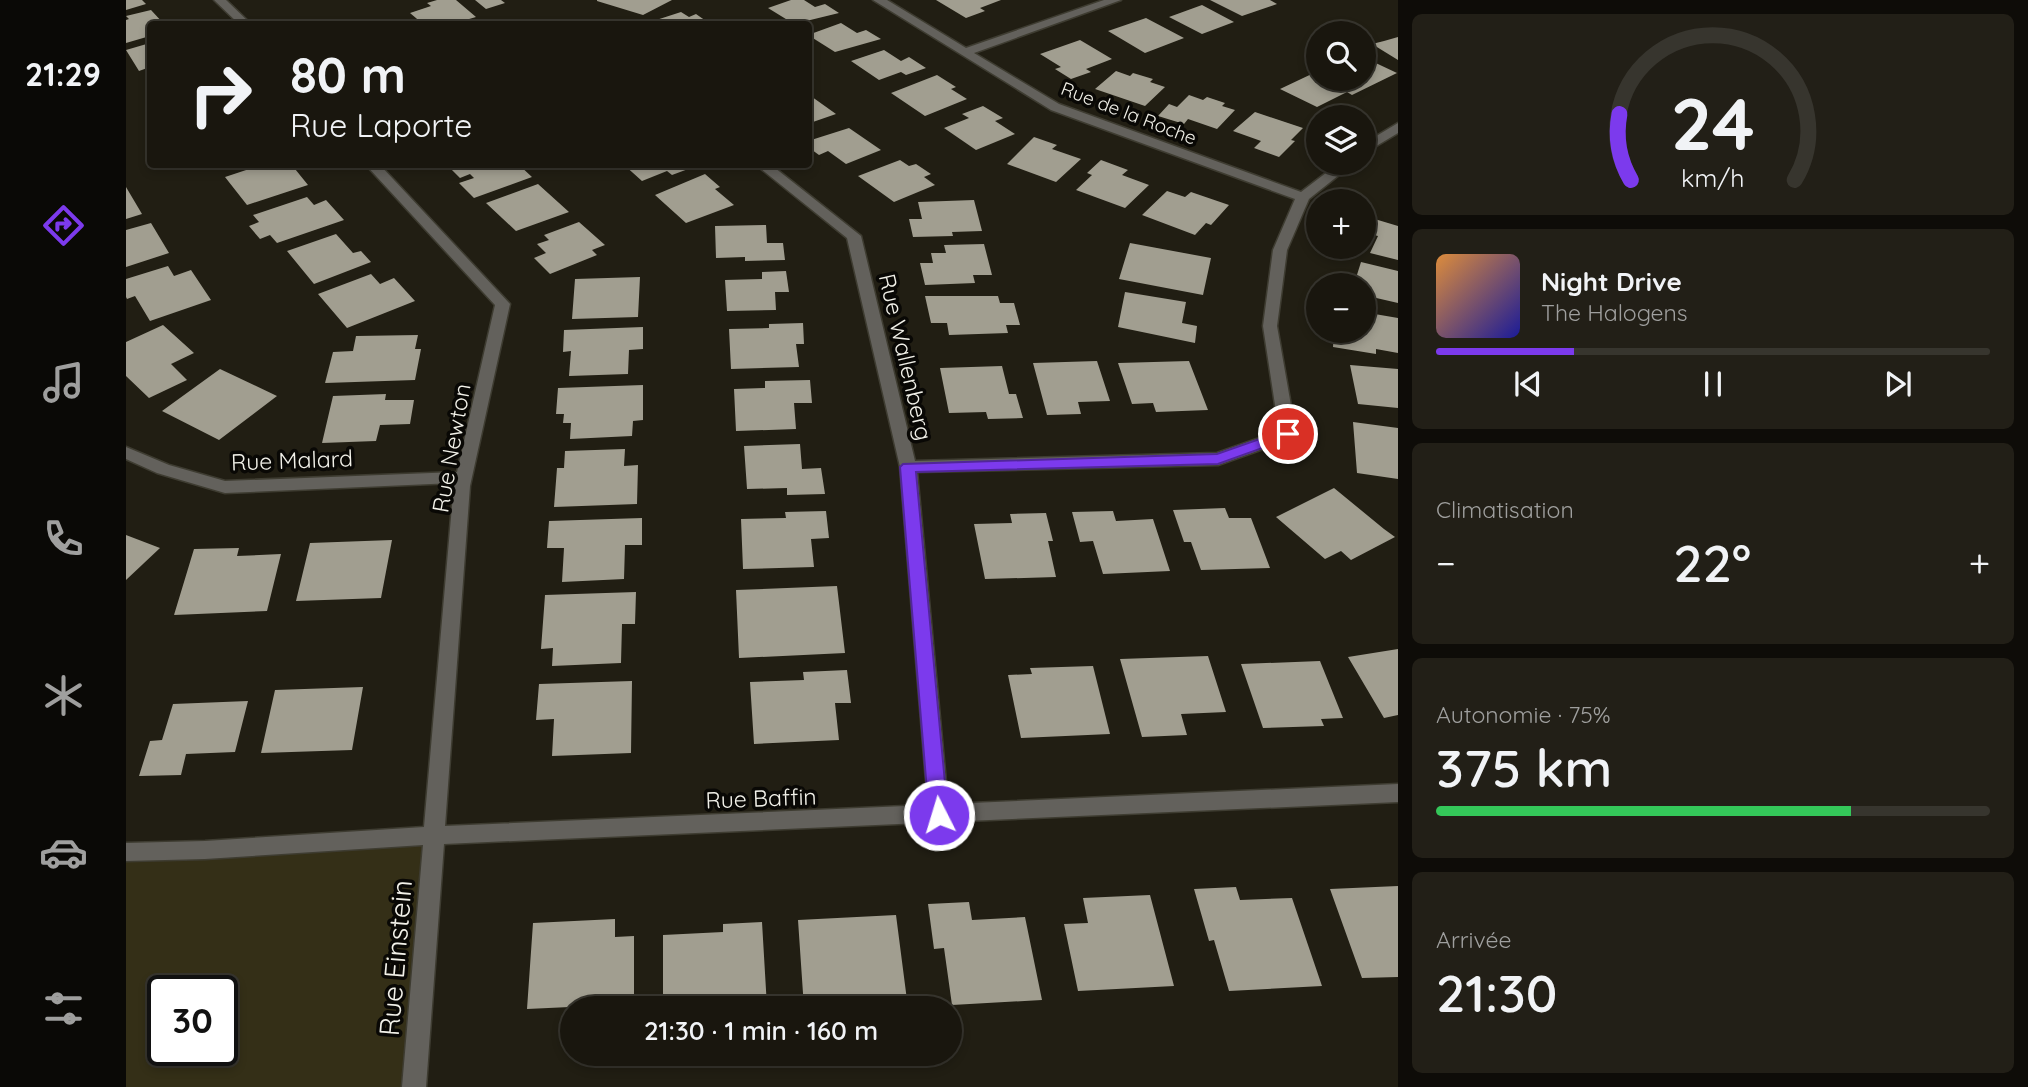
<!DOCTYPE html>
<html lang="fr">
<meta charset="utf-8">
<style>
:root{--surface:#19160e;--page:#221f17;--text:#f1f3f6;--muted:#9f9f9e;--line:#37352e;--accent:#7c3aed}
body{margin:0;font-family:Quicksand,sans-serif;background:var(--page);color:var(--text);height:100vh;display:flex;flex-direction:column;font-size:26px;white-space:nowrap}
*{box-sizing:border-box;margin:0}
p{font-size:23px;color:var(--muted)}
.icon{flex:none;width:38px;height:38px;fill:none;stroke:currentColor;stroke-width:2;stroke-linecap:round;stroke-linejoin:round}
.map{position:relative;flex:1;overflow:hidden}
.drawer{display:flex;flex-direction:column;gap:14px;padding:14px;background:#0e0c08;width:630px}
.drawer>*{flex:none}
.guide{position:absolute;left:21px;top:21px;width:665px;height:147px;border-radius:7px;box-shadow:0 4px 10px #0003,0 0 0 2px var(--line);background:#19160e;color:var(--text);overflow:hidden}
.controls{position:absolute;left:1180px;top:21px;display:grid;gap:14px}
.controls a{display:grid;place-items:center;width:70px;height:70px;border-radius:50%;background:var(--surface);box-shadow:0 4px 10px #0003,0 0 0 2px var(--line);font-size:35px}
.speed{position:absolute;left:21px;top:975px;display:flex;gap:14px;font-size:35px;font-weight:700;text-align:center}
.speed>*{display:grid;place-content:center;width:91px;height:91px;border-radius:50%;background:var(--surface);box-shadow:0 4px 10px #0003,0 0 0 2px var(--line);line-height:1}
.speed .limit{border:4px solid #111;border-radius:10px;background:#fff;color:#111}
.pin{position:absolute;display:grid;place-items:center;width:60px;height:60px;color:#fff;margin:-30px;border:4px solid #fff;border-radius:50%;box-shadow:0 2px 7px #0007}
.me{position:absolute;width:77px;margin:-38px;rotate:355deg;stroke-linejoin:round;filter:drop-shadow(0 0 5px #0008)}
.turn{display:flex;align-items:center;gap:24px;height:147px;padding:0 28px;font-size:32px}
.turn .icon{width:91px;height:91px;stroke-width:2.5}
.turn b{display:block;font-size:49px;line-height:60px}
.big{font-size:52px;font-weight:600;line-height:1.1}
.drawer .widget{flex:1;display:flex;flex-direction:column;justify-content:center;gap:10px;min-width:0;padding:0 24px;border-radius:10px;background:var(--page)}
.drawer .dial{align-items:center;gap:0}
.dial svg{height:182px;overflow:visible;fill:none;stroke:var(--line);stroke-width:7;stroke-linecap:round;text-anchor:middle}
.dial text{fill:var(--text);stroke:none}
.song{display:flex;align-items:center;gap:21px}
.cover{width:84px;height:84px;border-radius:10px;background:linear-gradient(135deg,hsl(30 70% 55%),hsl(240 70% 35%))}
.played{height:7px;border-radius:4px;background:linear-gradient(90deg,var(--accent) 25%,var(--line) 25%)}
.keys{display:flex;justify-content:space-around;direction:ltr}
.heat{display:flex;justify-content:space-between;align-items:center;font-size:38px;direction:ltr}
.charge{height:10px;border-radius:5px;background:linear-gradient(90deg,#34c759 75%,var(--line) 0)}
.trip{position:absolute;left:434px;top:996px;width:402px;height:70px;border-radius:35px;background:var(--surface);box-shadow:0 4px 10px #0003,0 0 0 2px var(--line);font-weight:600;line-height:70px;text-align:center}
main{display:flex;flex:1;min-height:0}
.menu{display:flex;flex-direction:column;width:126px;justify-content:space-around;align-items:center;background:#0a0906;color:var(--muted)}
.menu .icon{width:49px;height:49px}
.menu .current{color:var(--accent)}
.menu b{font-size:32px;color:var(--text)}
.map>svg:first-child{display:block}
.green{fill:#342f17;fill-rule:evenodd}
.building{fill:#a19e90}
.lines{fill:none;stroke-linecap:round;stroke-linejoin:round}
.street-casing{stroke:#3e3c31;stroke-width:3}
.street{fill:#63615c;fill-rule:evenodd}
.route{fill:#7c3aed;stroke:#51269a;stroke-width:2}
.labels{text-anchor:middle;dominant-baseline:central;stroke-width:7;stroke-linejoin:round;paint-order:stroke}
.far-street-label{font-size:19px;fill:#f2f1e9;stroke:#090805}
.street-label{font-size:23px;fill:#f2f1e9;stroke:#090805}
.near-street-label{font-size:28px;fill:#f2f1e9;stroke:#090805}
</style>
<main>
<nav class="menu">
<b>21:29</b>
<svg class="icon current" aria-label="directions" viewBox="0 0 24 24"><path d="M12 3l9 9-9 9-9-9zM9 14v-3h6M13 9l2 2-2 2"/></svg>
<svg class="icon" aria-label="music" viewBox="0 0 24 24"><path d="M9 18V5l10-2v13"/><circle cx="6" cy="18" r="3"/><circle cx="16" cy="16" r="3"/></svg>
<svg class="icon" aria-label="phone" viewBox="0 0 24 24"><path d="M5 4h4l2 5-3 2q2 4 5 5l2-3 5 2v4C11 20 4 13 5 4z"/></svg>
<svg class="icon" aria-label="climate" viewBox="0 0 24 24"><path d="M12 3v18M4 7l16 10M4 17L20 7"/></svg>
<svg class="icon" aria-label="car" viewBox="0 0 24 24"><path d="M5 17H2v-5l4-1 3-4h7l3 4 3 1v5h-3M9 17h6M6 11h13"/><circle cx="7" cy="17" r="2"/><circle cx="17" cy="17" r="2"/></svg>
<svg class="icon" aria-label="filters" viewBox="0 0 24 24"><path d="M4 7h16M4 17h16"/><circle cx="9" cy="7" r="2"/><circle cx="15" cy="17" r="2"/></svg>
</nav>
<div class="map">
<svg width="1272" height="1087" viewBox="0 0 1272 1087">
<rect width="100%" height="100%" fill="#211e13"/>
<path class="green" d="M310,835L288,1087H0V852ZM37,990H96V1050H37Z"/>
<path class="building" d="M0,0H16L20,4L0,10Z
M311,0H330L350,17L326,24L321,20L297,24L284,13L305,6L301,3Z
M349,0H375L379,3L360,9Z
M546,0L517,15L471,1V0Z
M665,0H678L689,7L699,4L713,13L668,24L642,8Z
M810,0H875L854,8L859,11L840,18Z
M1084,0H1144L1151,4L1116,16Z
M1076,5L1108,22L1076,34L1043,17Z
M25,10L38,24H24V28L19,30L24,36L0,43V20L3,19L0,16Z
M555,12L563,17L570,14L580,21L574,24L521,23Z
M1020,18L1058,38L1019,53L982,31Z
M715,23L731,33L740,30L755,39L709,52L682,35Z
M1272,37V60L1246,44L1258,41Z
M954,40L986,59L960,69L965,72L945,79L929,69L935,67L914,54Z
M24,43V67L13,71L0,50Z
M758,50L775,61L783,57L800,68L780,75L775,72L753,80L725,61Z
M1237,57L1271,73L1226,95L1221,92L1191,107L1154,89L1192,71V79H1237Z
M990,71L1004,76L1007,73L1027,79L1024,82L1039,87L1019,106L969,89Z
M811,75L830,87L825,89L841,99L799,116L765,93Z
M682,94L710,114L684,123L687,126L682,127Z
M1063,95L1077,100L1081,97L1099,103L1096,106L1109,110L1091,129L1062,119L1058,124L1032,116L1043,104L1051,107Z
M857,106L877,118L869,121L889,134L850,150L818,128L843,118L836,114Z
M1129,112L1177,128L1165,140L1169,141L1153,157L1128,148L1135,141L1107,131Z
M723,128L755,150L720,164L702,151L693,155L682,147V141Z
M908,137L931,145L926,149L955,159L930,182L881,164Z
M774,160L783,166L790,164L805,174L798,177L809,185L768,202L732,176Z
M975,160L1002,170L996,175L1023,185L999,208L950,190L966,175L961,173Z
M138,164H151L154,167L165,164L182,185L121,205L99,177Z
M331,164H392L406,177L348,198L333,183L348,178L344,174L334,178L323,167Z
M497,164H573V165L546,175L541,171L516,181Z
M579,174L594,187L589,189L608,205L560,223L529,195Z
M412,184L443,212L390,231L360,203Z
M0,187L16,214L0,219Z
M1041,191L1059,197L1065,192L1103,205L1085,225L1080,223L1069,235L1016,215Z
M181,197L188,205L200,200L218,220L151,243L144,235L134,239L123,226L133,222L127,215Z
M848,200L856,231L826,232L827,236L787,237L783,219H796L792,202Z
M1242,217L1272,226V260L1244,253L1252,236L1237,232Z
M453,222L479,245L466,250L471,255L424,274L408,258L420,253L411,244L423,240L418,235Z
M25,223L43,253L0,267V230Z
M640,225L641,243H657L659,260L619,261V257L590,258L589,226Z
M210,234L227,253L235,251L245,262L188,284L161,251Z
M1004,243L1085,258L1077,295L993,279Z
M858,244L866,275H847L849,283L799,285L794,263H807L805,253H820L818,245Z
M1235,262L1272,271V303L1246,297V300L1237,298V285H1212L1214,275L1230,278Z
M42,266L48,276L65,270L85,300L24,321L9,296L1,299L0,297V279Z
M660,271L663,292H649L650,310L601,311L599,280L636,279V272Z
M245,274L254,284L268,278L289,301L221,328L192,294Z
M514,277L512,317L446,319L449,279Z
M999,292L1060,302L1056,323L1071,326L1069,343L992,327Z
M799,296H872L874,303H888L894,325H880L882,333L823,335L821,323H805Z
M1237,312L1272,318V353L1250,349V354L1207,347L1208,331H1237Z
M677,323L678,344H670L673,367L605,369L603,329L643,328V324Z
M37,325L68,353L45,364L61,380L23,398L0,376V342Z
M517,327V349L503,350L502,374L443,376L445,351L437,352L438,330Z
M292,335L289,349H295L289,380L199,383L207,352L227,351L230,336Z
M971,361L984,401L952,402L955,414L921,415L907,363Z
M1063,361L1082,410L1030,412L1027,403L1006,404L992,363Z
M1224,365L1272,369V408L1232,404Z
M876,366L883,394H890L897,418L862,419L860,412L823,413L814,368Z
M94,369L151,396L93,440L36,411Z
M684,380L686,403H668L670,429L610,431L608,389L639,388V381Z
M517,385V420L507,421L506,436L444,439L445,423H437L438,414H430L432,388Z
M260,394L259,400H288L284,424L254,425L250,441L196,443L207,396Z
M1227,422L1272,428V479L1231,473Z
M674,444L676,469L695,468L699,494L661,495V488L621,489L618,446Z
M499,449L498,466L512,465L511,504L428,507L431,468H438L439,451Z
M1208,488L1258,529L1269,537L1225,560L1215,551L1199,559L1150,517Z
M1099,508L1103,518H1125L1144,568L1075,570L1065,542H1058L1047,510Z
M700,511L703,538L685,539L688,567L617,569L615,519L660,518L659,512Z
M987,511L990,521L1027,519L1044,571L977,574L967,541L954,542L946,512Z
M920,513L927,541H922L930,577L859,579L848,524L886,523L884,514Z
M516,518V545H499L498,579L436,582L438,548H421L423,521Z
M0,535L34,548L0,580Z
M266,540L255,598L170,601L184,543Z
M113,548L111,556L155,554L141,611L48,615L68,549Z
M711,586L719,653L613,658L610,590Z
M510,592L509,624H496L495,663L426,666L427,648L415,649L419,595Z
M1272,649V715L1258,718L1222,657Z
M1082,656L1100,712L1055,714L1061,735L1016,737L994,659Z
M1194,661L1217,718L1195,719L1198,726L1137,728L1115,664Z
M967,666L984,734L895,738L882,675L906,674L904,668Z
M721,670L725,703H709L713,740L628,744L624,682L678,680L677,672Z
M506,681L505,753L426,756L428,719L410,720L413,684Z
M237,687L226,750L135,753L149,690Z
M122,701L109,752L60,754L55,775L13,776L24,741L36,740L47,704Z
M1272,886V977L1236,978L1204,889Z
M1110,887L1114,900L1166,898L1196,986L1103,991L1088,940L1083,941L1068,889Z
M1024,895L1048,986L952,991L938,924L962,923L957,898Z
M843,902L846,920L899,917L916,1000L826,1005L818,948L808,949L802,904Z
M770,915L782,1008H678L672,920Z
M489,919V937L508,936V1004L401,1009L407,923Z
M636,922L641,1007L537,1008V935L597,932V924Z"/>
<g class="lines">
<defs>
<path id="street" d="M88,0H100L125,24H113Z
M747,0H761L840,48L978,0H995L848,53L933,104L1175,192L1213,163H1228L1183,199L1161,250L1151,326L1170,434L1168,438L1092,465L791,472L822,804L1272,784V802L318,844L300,1087H276L297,845L79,859L0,861V843L79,841L298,827L328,483L99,493L31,473L0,459V447L43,465L99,481L331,472L369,305L239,164H253L384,304L344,486L319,826L802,805L774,467L721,238L629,164H644L735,236L789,461L1091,453L1153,431L1137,326L1147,250L1169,199L925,110Z
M412,21H440L446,24H406Z
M1272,123V133L1237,154V144Z"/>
</defs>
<use href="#street" class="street-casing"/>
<use href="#street" class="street"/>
</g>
<path class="route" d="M1162,429L1167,431L1169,434L1167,437L1092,464L790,472L822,815L819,821L813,823L806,821L803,815L774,467L777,464L1091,454Z"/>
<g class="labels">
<g class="far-street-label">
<text transform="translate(1003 113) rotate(21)">Rue de la Roche</text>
</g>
<g class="street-label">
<text transform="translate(780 357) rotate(77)">Rue Wallenberg</text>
<text transform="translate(325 448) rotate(-80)">Rue Newton</text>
<text transform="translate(166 460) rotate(-2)">Rue Malard</text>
<text transform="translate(635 798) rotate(-2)">Rue Baffin</text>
</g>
<g class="near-street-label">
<text transform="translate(269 958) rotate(-85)">Rue Einstein</text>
</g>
</g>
</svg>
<div class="controls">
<a><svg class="icon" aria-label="search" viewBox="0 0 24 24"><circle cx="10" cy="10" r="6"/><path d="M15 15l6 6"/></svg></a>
<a><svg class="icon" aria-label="layers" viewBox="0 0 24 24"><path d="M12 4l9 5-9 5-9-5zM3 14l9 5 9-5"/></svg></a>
<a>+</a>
<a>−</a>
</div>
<div class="speed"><div class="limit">30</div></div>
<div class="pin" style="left:1162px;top:434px;background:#d93025"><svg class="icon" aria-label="arrive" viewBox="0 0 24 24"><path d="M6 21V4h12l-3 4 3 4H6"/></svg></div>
<svg class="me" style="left:813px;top:815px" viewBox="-20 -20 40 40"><circle r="17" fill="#7c3aed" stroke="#fff" stroke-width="3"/><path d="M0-11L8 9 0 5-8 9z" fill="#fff"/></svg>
<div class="trip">21:30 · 1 min · 160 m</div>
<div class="guide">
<div class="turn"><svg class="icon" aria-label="right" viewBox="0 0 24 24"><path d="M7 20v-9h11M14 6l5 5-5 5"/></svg><div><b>80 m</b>Rue Laporte</div></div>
</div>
</div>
<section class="drawer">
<div class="widget dial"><svg viewBox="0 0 100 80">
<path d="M14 69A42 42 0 1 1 86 69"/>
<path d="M14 69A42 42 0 0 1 9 40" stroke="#7c3aed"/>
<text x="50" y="56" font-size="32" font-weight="700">24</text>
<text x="50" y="72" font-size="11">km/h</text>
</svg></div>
<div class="widget">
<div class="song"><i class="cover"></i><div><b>Night Drive</b><p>The Halogens</p></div></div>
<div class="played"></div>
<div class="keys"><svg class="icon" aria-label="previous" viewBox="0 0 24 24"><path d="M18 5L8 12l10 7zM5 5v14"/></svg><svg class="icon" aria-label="pause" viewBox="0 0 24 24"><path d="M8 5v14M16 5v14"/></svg><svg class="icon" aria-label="next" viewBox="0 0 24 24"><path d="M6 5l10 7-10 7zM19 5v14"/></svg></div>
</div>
<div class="widget"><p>Climatisation</p>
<div class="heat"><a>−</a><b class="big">22°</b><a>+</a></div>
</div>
<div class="widget"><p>Autonomie · 75%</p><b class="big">375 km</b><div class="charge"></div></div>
<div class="widget"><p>Arrivée</p><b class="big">21:30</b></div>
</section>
</main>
